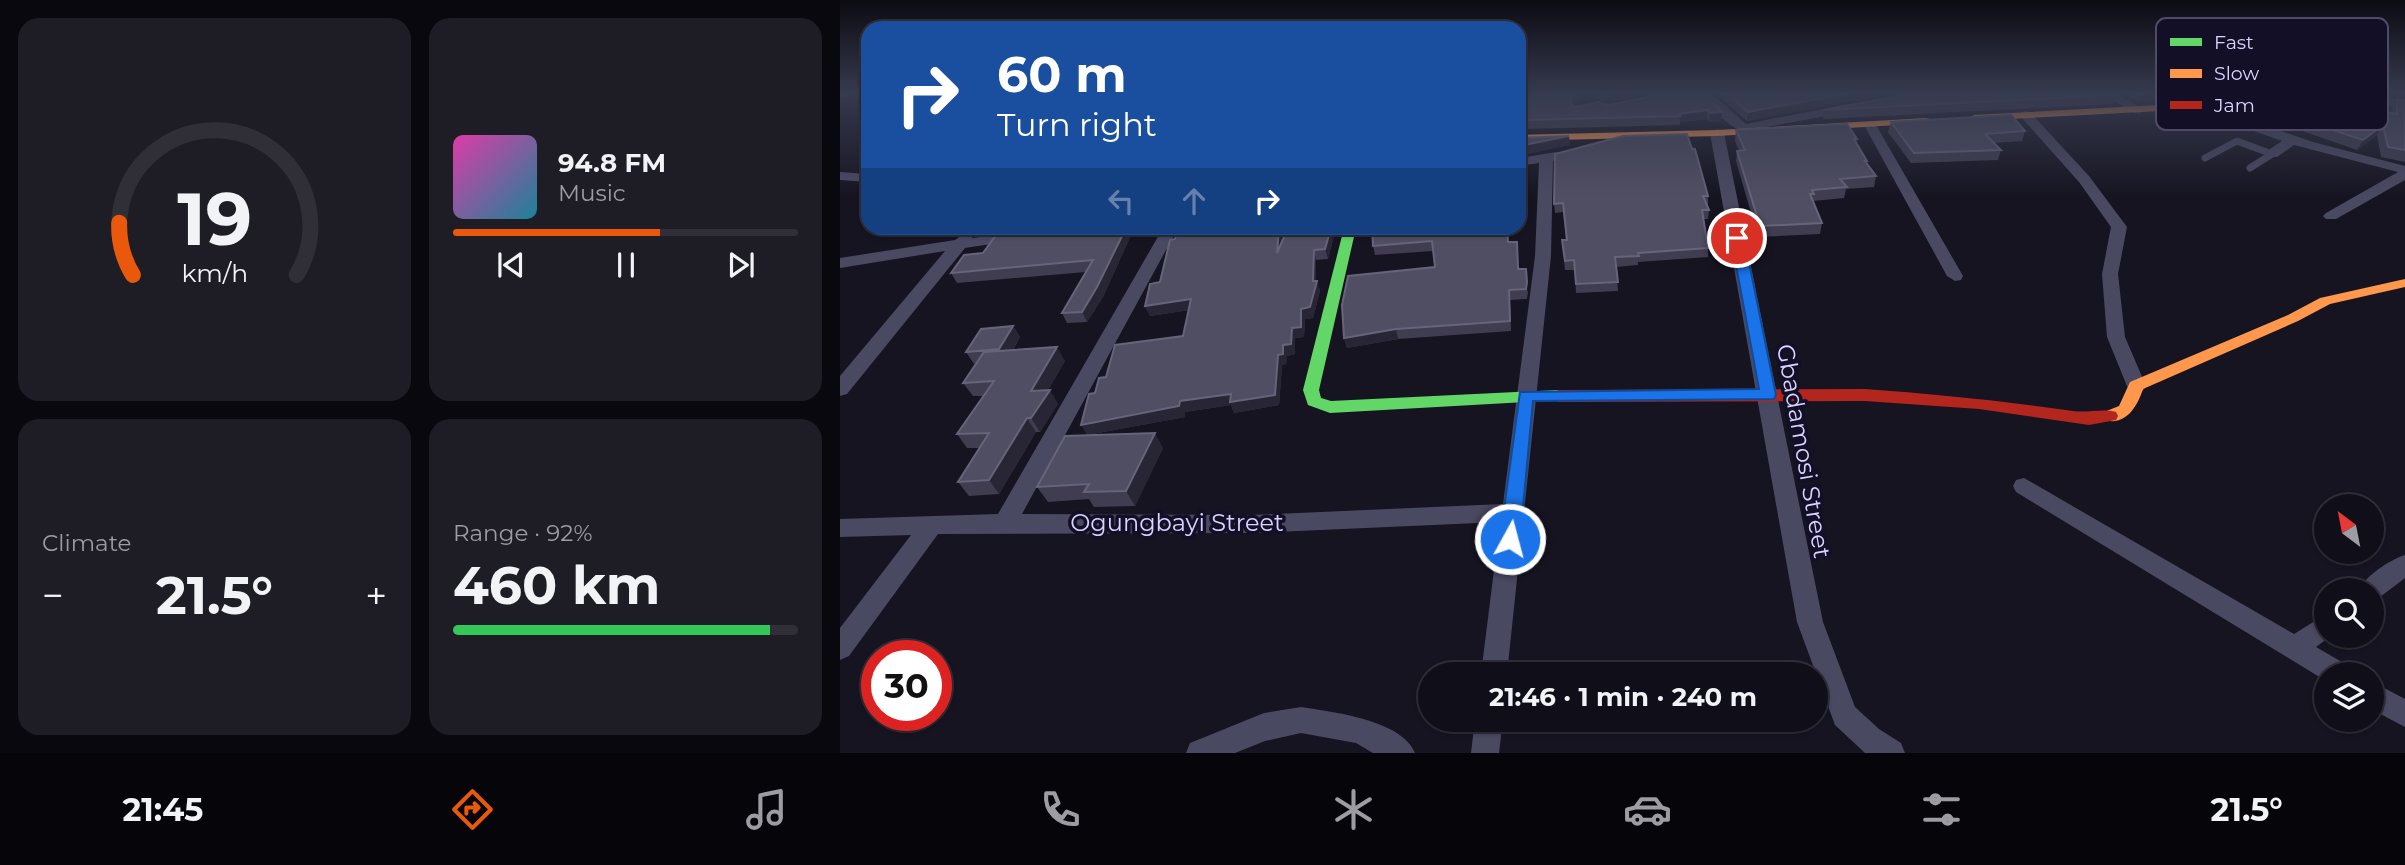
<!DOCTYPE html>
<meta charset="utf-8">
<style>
:root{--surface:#100f19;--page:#1e1d26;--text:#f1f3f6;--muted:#9c9ca2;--line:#302f38;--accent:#ea580c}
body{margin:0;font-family:Montserrat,sans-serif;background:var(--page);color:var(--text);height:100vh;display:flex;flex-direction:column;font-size:26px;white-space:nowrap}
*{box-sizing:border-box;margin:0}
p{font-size:23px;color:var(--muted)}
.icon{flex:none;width:38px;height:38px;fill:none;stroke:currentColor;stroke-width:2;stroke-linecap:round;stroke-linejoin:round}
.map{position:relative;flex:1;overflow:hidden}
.drawer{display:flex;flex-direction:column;gap:18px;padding:18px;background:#09080e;width:840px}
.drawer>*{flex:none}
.guide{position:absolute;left:21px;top:21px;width:665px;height:214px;border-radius:21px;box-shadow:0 2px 5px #0004,0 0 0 2px var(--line);background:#1a4fa0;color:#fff;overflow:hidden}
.needle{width:46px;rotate:328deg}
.tools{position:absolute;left:1474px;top:494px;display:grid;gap:14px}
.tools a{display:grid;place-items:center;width:70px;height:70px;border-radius:50%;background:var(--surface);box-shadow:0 2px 5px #0004,0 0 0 2px var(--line);font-size:35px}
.speed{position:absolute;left:21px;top:640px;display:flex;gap:14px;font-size:35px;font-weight:700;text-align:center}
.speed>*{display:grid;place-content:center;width:91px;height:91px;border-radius:50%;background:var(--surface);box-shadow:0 2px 5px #0004,0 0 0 2px var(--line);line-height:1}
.speed .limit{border:10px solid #d22;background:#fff;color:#111}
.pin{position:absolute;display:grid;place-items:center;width:60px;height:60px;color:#fff;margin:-30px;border:4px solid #fff;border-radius:50%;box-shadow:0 2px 7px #0007}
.me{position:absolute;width:77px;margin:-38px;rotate:7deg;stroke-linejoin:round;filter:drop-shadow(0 0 5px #0008)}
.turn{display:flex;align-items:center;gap:24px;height:147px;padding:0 21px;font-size:32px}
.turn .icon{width:91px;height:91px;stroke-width:2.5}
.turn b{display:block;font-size:49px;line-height:60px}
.lanes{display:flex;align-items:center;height:66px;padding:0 21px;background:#0003;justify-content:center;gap:35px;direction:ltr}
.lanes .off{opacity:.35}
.big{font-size:52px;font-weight:700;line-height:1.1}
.drawer .card{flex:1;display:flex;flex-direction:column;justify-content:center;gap:10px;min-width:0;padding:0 24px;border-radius:21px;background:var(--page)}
.drawer .dial{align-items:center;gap:0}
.dial svg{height:182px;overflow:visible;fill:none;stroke:var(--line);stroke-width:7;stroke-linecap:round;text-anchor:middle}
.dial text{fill:var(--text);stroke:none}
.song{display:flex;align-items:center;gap:21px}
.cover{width:84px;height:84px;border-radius:10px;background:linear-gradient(135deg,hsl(320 70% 55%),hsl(190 70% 35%))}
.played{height:7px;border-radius:4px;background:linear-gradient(90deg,var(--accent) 60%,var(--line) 60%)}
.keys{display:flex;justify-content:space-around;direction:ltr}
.heat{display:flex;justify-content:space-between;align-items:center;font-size:38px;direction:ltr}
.charge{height:10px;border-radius:5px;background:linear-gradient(90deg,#34c759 92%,var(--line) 0)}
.drawer .tiles{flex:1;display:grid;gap:18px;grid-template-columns:repeat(2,1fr)}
.trip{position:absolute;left:578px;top:662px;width:410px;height:70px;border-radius:35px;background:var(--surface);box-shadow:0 2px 5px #0004,0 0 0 2px var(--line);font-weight:700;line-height:70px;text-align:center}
.tab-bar{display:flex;height:112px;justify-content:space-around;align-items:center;background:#06060a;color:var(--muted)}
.tab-bar .icon{width:49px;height:49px}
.tab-bar .current{color:var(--accent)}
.tab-bar b{font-size:32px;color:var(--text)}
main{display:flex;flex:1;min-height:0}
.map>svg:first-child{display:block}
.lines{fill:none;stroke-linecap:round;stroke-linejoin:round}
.lane{stroke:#4a4962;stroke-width:7}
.street{fill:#4a4962;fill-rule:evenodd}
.fast{fill:#63d668;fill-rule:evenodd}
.slow{fill:#ff974d;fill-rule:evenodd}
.jam{fill:#b3261e;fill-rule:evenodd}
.wall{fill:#403d50}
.shaded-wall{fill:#282635}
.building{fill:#504e63;stroke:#66637b;stroke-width:2}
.route{fill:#1a73e8;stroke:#114b97;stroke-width:2}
.labels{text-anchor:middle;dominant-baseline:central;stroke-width:7;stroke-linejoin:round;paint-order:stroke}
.street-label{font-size:24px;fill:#d9d4ff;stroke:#130f26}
.key{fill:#130f26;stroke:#4e4a67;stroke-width:2}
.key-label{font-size:19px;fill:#d9d4ff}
</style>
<main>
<section class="drawer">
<div class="tiles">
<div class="card dial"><svg viewBox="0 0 100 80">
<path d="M14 69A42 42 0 1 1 86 69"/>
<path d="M14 69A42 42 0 0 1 8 46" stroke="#ea580c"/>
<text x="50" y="56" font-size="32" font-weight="700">19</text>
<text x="50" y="72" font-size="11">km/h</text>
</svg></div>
<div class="card">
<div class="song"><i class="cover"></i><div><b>94.8 FM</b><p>Music</p></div></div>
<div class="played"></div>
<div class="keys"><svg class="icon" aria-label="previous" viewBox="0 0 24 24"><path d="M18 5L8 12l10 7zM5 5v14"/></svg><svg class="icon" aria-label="pause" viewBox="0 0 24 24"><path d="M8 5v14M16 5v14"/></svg><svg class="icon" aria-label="next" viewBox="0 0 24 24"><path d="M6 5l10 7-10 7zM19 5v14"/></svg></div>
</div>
<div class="card"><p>Climate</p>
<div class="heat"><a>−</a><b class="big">21.5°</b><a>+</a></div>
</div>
<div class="card"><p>Range · 92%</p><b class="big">460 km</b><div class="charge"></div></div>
</div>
</section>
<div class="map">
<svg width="1565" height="753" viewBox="0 0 1565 753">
<rect width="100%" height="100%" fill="#161421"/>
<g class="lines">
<path class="lane" d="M1365,158L1397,141L1432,154
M1410,168L1432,154"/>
<path class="street" d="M0,92H17L0,98Z
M857,92H870L906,124L1008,104L1014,108L1008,112L921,128V134C897,138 871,109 857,92Z
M1258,92H1273L1305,110L1299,114L1295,113Z
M1502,92H1522L1565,102V110Z
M1426,93L1475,109L1477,112L1471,116L1422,100V94Z
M1356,102L1473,142L1565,166V180L1496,219H1486L1483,216L1486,213L1558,172L1454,145L1437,157H1427V151L1442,141L1352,109V103Z
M1186,111L1190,112L1249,176L1287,227L1278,274L1285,337L1306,386L1303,391H1289L1267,337L1262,274L1271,227L1239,182L1182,118V112Z
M1030,121L1036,125L1123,276L1121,280L1115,281L1107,276L1024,125Z
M877,129L884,133L983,622L1015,707L1039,729L1061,743L1065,753H1025L995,725L957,622L870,133Z
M716,152L723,156L713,161L711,256L667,674H641L660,522L411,533L98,534L9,656L0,660V628L71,535L0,537V519L158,514L323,228H338L182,514L411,515L663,504L695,256L699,163L679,166V158Z
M0,172L28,174V182L0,180Z
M198,228H233L225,233L125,248L7,394L0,396V376L105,251L0,268V258L115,240L125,233L133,238Z
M1184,478L1454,634L1486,614V635H1492L1476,647L1507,665L1511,674H1486V681L1176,492L1173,486L1176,480Z
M1565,555V578L1540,597L1531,600V590H1519C1526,575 1550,560 1565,555Z
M1531,681L1565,699V727L1531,709Z
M461,707C493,712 562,720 575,753H533L516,743L461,733L425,741L395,753H346L350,743L360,739L424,713Z
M635,719H663L659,753H631Z"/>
<path class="fast" d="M504,228H516L479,390L481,398L491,401L718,390L726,396L724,400L490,413L468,405L463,390Z"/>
<path class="slow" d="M1438,92H1464L1459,95L1356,109L1134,121L1129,118L1134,115L1356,103Z
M1086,118L1090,119V123L877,136L679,141V135L877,130Z
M1565,279V287L1490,304L1458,321L1303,389C1297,407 1286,426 1264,420L1262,416L1264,412L1279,406L1290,382L1448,315L1480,298Z"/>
<path class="jam" d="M1025,389C1095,394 1164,401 1233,411C1247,413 1264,408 1276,412L1278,416L1276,420L1249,425L1139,409L1025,401L718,402L710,396L718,390Z"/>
</g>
<path class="wall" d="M679,92H813L768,102L753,97L732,106L736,107L769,105L862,92L881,121L869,122L867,119L840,122V125L679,129Z
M874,92H1057L907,121Z
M1278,92H1375L1373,95L1299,102Z
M1467,92L1510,105L1551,113V109L1557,99L1565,101V162L1541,157L1537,135L1517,150L1431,120L1436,111L1522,123V122L1462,102Z
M1277,95L1273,104L983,119L984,110Z
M1051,122L1185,131L1182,141L1154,143L1161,150L1158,160L1071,163L1048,132Z
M896,130L1017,139L1016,143L1027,161L1026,164L1036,176L1034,187L1006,189L1004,198L973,201L982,223L980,234L918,237L896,161L897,151H899L895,141Z
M679,193L684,221L679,222Z
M868,196V205H866L869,210L868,219H864L868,248V257L798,262V265L776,267L778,291L736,293L735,270H725L722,240H726L723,212L715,213L714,204Z
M442,228V243L496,228L488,259L476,260V281L480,291L473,318L465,319L464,337L455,338V354L447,356L446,364L442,365L439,405L394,413L391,405L345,412V417L247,435L255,393L266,377L343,336L349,310L310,316L305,306L320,282Z
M532,228L669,242L678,252L679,269L688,292L687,299L670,300L671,331L558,339L507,348L504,338L595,267L593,251L535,255L533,246Z
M292,233L263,297L247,322L227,323L222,313L246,272L117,283L111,273L143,253Z
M173,326L180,337L173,350L225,361L208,390L218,404L200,432H196L159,494L129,496L118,482L140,448H127L117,434L143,396H133L123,383L136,363L134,364L126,352Z
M323,448L295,506L254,507L249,499L208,502L197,487Z"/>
<path class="shaded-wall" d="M744,92H753V97L732,106V114L731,97Z
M774,92H813L768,102V93Z
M1015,92H1057L907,121L908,112Z
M1321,92H1375L1373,95L1299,102L1302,94Z
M867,110V119L840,122L839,114Z
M882,112L881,121L869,122L870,113Z
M1543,125L1537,135L1517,150L1523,140Z
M729,136L730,145L679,156V146Z
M167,228H184L168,230Z
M286,228H289L292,233L263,297L247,322L242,312Z
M439,228H442L441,263L437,253Z
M491,228H496L488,259L485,249Z
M474,250L476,260V284L477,281L480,291L473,318L465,319L464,337L455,338V354L447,356L446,364L442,365L439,405L394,413L391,405L345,412V417L247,435L241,425L340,401L438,355L461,309L473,281Z
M351,299L356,309L310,316L305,306Z
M173,326L180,337L166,361L159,349Z
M556,329L558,339L507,348L504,338Z
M217,347L225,361L199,405L191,391Z
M210,390L218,404L200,432L191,418Z
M187,418L196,432L159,494L149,480Z
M315,433L323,448L295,506L286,491Z"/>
<path class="building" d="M679,92H744L731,97V105L736,107L758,102L769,105L831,92H862L882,112L870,113L867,110L839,114L840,116L679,120Z
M884,92H1015L908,112Z
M1081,92H1271L1277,95L984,110Z
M1299,92H1321L1302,94Z
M1467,92H1492L1514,98L1507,104L1557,114V99L1565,101V150L1548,147L1543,125L1523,140L1436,111L1452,101L1524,123L1531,118L1528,112Z
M1171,115L1185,131L1145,134L1161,150L1074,153L1051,122Z
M1007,124L1017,139H1014L1027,161H1025L1036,176L1000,179L1007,187L972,190L974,194H970L982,223L920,226L897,151L905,150L896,130Z
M847,134L852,149H855L868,196H863L869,210H862L868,248L798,253L799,256L775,257L778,282L736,284L734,260L725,261L722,240H727L723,203L714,204L715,154L783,136Z
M729,136L679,146V138Z
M679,193L683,212H679Z
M209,228H286L257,287L242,312L222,313L253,260L111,273L124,255L143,253L156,235Z
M337,228H439L437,253L448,228H491L485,249L474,250L473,281H477L470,307L461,309V327L452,328L451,344L443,345V354L438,355L435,395L390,402L391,394L340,401L339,406L241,425L249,394L255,393L259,378L266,377L275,345L343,336L351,299L305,306L310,284L320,282L330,240L335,239Z
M532,228H667L668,242H677L678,269H686L687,282L686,289L669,290L670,321L556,329L504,338L502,305L508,276L595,267L592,241L533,246Z
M173,326L159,349L126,352L141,329Z
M217,347L191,391L210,390L191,418H187L149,480L118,482L149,433L117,434L154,381L123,383L144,352Z
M315,433L286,491L244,492L249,484L197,487L225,436Z"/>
<linearGradient id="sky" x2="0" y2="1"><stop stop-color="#0c0b12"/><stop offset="0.47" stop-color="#363a4e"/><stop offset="1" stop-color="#363a4e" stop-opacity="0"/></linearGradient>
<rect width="1565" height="197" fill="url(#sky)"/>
<path class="route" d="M897,234L904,238L936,395L934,399L693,401L680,539L677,545L670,547L663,545L660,539L680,392L919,389L891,238Z"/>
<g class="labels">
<g class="street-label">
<text transform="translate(964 451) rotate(80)">Gbadamosi Street</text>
<text x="337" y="522">Ogungbayi Street</text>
</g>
</g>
<rect x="1316" y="18" width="232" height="112" rx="10" class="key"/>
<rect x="1330" y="38" width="32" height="8" fill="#63d668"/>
<rect x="1330" y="69" width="32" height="9" fill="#ff974d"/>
<rect x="1330" y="101" width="32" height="8" fill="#b3261e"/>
<g class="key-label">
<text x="1374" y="49">Fast</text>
<text x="1374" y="80">Slow</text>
<text x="1374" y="112">Jam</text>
</g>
</svg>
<div class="tools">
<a><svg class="needle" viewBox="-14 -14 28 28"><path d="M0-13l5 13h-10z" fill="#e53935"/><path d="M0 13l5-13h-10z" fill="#9c9ca2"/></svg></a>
<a><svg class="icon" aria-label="search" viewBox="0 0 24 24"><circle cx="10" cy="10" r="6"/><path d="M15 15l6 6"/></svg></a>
<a><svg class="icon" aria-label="layers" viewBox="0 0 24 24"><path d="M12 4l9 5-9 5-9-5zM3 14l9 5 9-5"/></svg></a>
</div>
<div class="speed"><div class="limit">30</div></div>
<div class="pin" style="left:897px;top:238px;background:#d93025"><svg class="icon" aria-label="arrive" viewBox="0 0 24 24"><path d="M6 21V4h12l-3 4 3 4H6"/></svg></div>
<svg class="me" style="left:670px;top:539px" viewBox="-20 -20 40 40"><circle r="17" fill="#1a73e8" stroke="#fff" stroke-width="3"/><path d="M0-11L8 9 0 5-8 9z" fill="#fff"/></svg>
<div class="trip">21:46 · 1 min · 240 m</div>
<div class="guide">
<div class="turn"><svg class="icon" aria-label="right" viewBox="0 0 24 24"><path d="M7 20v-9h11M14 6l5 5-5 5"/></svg><div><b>60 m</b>Turn right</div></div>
<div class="lanes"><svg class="icon off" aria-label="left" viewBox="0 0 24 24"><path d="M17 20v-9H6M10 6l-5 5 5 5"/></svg><svg class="icon off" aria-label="ahead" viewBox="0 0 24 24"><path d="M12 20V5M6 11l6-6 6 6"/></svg><svg class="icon" aria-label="right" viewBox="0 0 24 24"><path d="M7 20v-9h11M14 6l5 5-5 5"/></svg></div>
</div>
</div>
</main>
<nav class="tab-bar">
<b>21:45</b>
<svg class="icon current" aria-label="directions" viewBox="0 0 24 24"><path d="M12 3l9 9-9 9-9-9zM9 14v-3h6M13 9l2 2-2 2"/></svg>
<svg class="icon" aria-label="music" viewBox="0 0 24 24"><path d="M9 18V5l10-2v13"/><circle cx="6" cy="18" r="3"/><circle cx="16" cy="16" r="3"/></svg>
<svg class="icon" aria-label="phone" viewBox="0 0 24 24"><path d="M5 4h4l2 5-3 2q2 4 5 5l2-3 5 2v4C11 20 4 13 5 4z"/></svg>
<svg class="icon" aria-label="climate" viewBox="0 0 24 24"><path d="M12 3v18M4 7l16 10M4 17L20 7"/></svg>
<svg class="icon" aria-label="car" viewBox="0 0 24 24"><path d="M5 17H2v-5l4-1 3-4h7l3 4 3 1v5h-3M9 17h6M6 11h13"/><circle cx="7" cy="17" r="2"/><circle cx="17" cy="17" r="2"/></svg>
<svg class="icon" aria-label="filters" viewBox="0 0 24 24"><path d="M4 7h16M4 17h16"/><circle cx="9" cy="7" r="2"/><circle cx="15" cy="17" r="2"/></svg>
<b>21.5°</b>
</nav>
